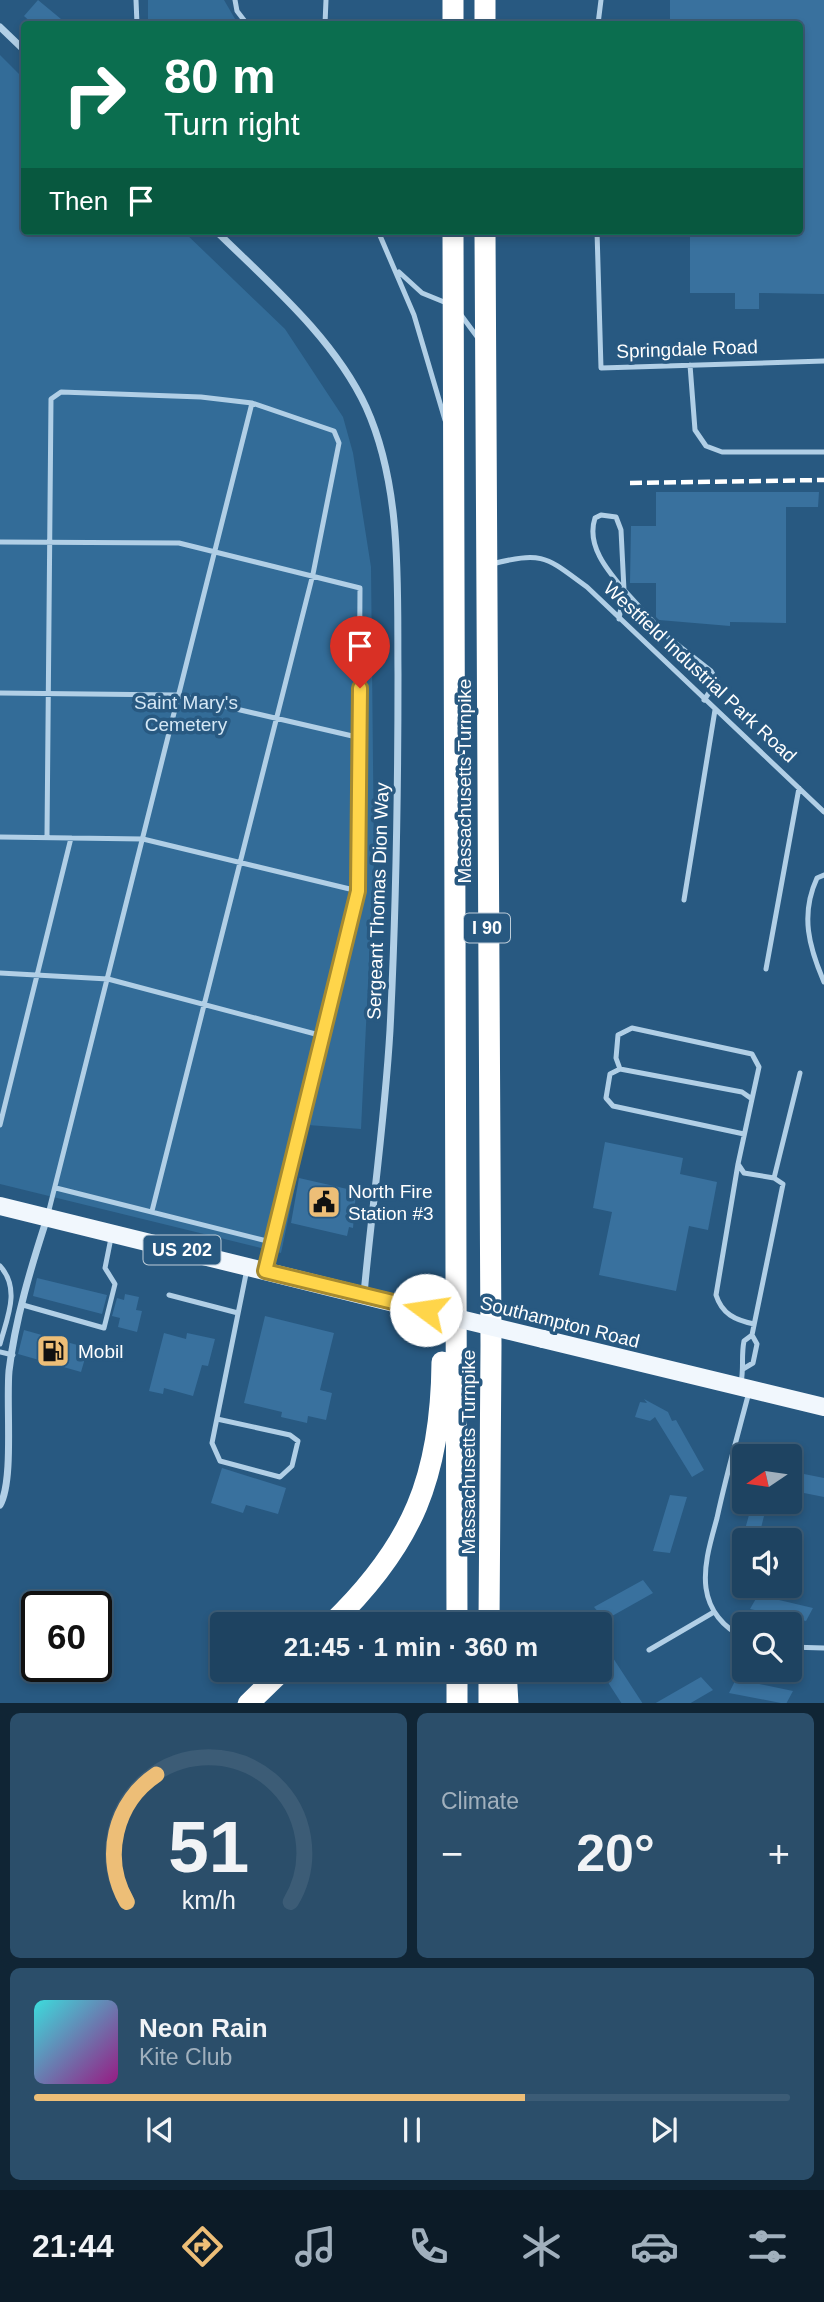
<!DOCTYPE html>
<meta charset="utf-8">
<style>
:root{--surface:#1e4361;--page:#2b4e6a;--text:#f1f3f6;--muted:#a1b0bd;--line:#3c5c76;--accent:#edbe77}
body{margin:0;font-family:Helvetica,sans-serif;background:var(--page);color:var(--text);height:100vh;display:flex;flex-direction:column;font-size:26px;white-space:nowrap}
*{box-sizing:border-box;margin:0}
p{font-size:23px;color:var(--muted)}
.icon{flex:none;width:38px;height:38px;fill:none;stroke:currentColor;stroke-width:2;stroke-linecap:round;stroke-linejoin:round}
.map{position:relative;height:1703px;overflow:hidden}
.side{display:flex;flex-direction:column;gap:10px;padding:10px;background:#102535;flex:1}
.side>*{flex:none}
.guide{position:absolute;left:21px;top:21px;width:782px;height:214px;border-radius:7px;box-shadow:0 4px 10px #0003,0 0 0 2px var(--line);background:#0b6e4f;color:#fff;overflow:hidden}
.needle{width:46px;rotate:257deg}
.tools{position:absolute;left:732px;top:1444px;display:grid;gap:14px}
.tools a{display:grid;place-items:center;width:70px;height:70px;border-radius:7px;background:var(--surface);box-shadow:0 4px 10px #0003,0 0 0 2px var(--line);font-size:35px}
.speed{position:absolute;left:21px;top:1591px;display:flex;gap:14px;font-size:35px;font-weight:700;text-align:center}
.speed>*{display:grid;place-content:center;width:91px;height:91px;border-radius:50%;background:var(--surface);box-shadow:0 4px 10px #0003,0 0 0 2px var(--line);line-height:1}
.speed .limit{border:4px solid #111;border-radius:10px;background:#fff;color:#111}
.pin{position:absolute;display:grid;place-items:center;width:60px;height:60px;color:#fff;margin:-72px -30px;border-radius:50% 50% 50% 0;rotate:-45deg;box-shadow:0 0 7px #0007}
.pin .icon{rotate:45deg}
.me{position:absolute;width:77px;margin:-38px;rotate:284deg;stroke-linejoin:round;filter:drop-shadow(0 0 5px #0008)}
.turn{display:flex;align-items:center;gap:24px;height:147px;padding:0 28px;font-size:32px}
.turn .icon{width:91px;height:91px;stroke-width:2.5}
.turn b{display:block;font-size:49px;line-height:60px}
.then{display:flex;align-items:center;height:66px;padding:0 28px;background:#0003;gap:14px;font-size:26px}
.big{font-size:52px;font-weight:700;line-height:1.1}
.side .tile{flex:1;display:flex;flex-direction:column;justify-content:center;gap:10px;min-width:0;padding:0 24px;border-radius:10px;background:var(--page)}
.side .dial{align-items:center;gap:0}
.dial svg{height:182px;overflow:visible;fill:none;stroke:var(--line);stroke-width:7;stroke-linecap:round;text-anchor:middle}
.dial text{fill:var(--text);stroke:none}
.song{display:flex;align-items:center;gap:21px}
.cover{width:84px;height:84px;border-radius:10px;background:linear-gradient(135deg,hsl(180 70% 55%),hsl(310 70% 35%))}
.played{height:7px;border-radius:4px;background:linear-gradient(90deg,var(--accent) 65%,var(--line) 65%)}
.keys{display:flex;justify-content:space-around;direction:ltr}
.heat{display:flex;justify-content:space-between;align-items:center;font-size:38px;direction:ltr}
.side .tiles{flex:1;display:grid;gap:10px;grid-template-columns:1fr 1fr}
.tile:last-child{grid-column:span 2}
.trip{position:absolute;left:210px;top:1612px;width:402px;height:70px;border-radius:7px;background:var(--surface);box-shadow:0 4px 10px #0003,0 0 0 2px var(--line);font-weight:700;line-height:70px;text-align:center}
.tabs{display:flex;height:112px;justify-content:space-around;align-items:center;background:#0c1b27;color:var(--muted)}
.tabs .icon{width:49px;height:49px}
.tabs .current{color:var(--accent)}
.tabs b{font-size:32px;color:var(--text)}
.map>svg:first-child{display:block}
.green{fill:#336c98}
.building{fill:#39719e}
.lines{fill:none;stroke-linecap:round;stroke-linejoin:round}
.service{stroke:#b1cfe6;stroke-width:5}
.minor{stroke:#b1cfe6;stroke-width:7}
.primary{stroke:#f1f7fd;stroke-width:18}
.motorway{stroke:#fff;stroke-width:21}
.rail{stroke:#fff;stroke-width:4.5;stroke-dasharray:12 5;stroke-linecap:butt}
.primary-bridge{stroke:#f1f7fd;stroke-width:18}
.route-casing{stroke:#a68a30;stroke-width:18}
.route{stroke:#ffd54a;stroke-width:12}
.labels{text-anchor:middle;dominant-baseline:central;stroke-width:7;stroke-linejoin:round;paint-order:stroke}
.shield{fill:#285981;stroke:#becdd9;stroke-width:2}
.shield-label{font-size:18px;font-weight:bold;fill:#fff}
.street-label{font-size:19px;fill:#fff;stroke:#285981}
.park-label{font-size:19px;fill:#d4e7f5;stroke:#285981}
.poi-label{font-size:19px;fill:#fff;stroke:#285981;text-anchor:start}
</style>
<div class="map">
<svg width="824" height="1704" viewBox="0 0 824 1704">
<rect width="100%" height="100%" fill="#285981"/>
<path class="green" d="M148,0H224L238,24H148Z
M0,55L24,79V231H183L285,329L343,417L353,453L371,567L374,859L361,1129L308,1125L281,1253L0,1184Z"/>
<path class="building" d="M38,0L67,24H33L24,16Z
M670,0H824V294L759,293V309H735V293H690V231H800V24H670Z
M656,492H819L818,507H786V623L730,622V626L659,620L656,617V583H630L631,526H656Z
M605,1142L683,1158L680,1174L717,1182L708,1230L689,1226L676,1291L599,1275L612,1212L593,1208Z
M299,1178L356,1191L353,1228L349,1227L347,1236L291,1223Z
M37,1278L107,1295L102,1314L33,1296Z
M125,1294L139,1297L136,1310L142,1311L137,1332L118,1327L120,1318L112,1316L117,1298L124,1300Z
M265,1316L334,1333L320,1390L332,1393L326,1420L308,1416L307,1423L281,1417L282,1412L244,1403Z
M24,1330L88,1348L81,1372L18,1354Z
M164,1333L186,1339L187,1333L215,1339L208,1366L202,1365L193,1396L164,1388L163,1394L149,1391Z
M644,1399L668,1412L672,1421L676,1420L704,1470L692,1477L655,1417L650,1421L635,1417L640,1402L647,1403Z
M222,1468L286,1488L278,1514L246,1505L243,1513L211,1503Z
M789,1471L824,1478V1497L789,1490Z
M670,1495L687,1497L670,1553L653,1551Z
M749,1515L764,1516L758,1540H742Z
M643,1580L653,1593L605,1620L594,1607Z
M758,1595L813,1608L806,1621L750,1609Z
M600,1638L643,1704H622L600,1670Z
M701,1677L713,1690L689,1704H654Z
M736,1679L793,1691L786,1704L729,1693Z"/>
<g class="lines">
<path class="service" d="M136,0L137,24
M235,0L237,11L247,24
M325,24L326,0
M598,24L601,0
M378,231L414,315L445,420
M597,231L601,368L824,361
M399,272L422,293L449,304
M461,315L478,338
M690,365L695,430L706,446L722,452H824
M0,542L179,543L360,588L358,891L266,1268
M492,564C544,551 546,557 587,587L824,812
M619,619L624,590C607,570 586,545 595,518L601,515L616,517L621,530L624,590L665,635L711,671L717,681L704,700
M0,693L176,695L361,738
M47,836L51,399L61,392L201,397L252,403L334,431L339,443L313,574L152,1211
M0,837L143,839L358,891
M824,875L817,878C800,915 809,947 824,982
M684,900L715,710
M766,969L799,788
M0,973L108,979L323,1036
M620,1069L616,1058L618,1035L632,1028L752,1054L759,1067L752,1099
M0,1125L71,838
M744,1134L613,1106L606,1098L610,1074L620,1069L742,1092L752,1099L738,1164L744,1173L774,1178L783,1184L752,1335
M738,1164L716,1295C722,1314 735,1320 754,1324
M774,1178L800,1073
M56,1188L271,1242
M48,1214L252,403
M0,1266C21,1289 7,1318 0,1344
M169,1295L238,1313
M23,1305L104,1328L115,1284L105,1268L111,1238
M0,1352L13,1355
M741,1383C744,1368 741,1356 744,1341L752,1335L757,1344L753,1363L743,1369
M217,1419L290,1435L298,1441L292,1466L280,1477L220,1461L212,1443L247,1269
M744,1637C723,1628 709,1610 706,1588C703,1565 711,1540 717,1518C726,1476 738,1434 749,1392
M789,1647L824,1648
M649,1650L714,1612"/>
<path class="minor" d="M0,27L24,50
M216,231C269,283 334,338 366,407C403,489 397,587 398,674C398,793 396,912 390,1030C385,1118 372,1207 364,1294
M0,1505C14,1481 6,1404 9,1371C15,1320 31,1267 47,1218"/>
<path class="primary" d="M0,1206L402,1305
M543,1339L824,1407"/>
<path class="motorway" d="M453,0V24
M485,0V24
M453,231L457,1624
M485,231L491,1345L489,1624
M331,1624C413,1545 441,1476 442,1362
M457,1670V1704
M489,1670V1704
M506,1670L508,1704
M248,1704L283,1670"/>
<path class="rail" d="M630,483L824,480"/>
<path class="primary-bridge" d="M402,1305L543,1339"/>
</g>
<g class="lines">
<defs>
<path id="route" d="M360,688L358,891L265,1271L426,1310"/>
</defs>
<use href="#route" class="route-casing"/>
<use href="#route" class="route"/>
</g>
<defs>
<symbol id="civic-square" viewBox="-11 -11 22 22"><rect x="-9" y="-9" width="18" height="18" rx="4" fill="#edbe77" stroke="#285981"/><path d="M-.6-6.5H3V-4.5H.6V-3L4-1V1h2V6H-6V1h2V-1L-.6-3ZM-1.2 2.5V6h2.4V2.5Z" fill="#111"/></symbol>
<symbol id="fuel-square" viewBox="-11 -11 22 22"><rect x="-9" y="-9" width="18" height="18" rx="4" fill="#edbe77" stroke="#285981"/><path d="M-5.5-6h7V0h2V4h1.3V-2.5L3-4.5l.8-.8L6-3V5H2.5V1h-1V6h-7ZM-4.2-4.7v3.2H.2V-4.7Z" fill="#111"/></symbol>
</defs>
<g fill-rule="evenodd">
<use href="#civic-square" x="305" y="1183" width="38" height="38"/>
<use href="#fuel-square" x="34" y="1332" width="38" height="38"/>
</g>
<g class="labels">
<g class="shield">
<rect x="464" y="913.5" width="46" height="29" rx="5"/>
<rect x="143.5" y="1235.5" width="77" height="29" rx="5"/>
</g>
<g class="shield-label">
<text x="487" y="928">I 90</text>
<text x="182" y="1250">US 202</text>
</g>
<g class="street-label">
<text transform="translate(687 349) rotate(-2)">Springdale Road</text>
<text transform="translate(700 672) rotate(43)">Westfield Industrial Park Road</text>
<text transform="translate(464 781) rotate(-90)">Massachusetts Turnpike</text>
<text transform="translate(378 901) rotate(-88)">Sergeant Thomas Dion Way</text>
<text transform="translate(560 1322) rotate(14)">Southampton Road</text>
<text transform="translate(468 1452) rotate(-90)">Massachusetts Turnpike</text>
</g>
<g class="park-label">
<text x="186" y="702">Saint Mary's<tspan x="186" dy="22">Cemetery</tspan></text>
</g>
<g class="poi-label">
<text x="348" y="1191">North Fire<tspan x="348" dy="22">Station #3</tspan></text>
<text x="78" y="1351">Mobil</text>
</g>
</g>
</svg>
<div class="tools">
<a><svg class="needle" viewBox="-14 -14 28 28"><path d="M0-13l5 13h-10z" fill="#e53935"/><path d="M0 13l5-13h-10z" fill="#a1b0bd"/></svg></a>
<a><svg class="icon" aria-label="sound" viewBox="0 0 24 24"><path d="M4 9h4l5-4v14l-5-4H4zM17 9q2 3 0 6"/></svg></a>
<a><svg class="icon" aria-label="search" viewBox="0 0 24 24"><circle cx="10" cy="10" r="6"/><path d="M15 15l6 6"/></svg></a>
</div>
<div class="speed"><div class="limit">60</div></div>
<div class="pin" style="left:360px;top:688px;background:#d93025"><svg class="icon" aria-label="arrive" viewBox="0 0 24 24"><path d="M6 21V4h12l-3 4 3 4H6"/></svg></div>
<svg class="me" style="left:426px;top:1310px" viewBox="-20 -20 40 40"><circle r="19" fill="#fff"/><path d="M0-13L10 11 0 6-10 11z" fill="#ffd54a"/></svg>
<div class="trip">21:45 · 1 min · 360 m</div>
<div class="guide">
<div class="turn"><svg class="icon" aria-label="right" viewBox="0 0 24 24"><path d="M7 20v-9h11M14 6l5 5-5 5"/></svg><div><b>80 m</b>Turn right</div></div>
<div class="then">Then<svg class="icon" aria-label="arrive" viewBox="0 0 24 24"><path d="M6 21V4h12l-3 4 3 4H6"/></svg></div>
</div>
</div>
<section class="side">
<div class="tiles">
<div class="tile dial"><svg viewBox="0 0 100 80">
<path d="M14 69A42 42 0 1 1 86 69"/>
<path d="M14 69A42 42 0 0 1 27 13" stroke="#edbe77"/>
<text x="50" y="56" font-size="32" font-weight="700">51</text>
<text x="50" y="72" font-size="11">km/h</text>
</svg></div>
<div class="tile"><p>Climate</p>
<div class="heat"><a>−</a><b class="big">20°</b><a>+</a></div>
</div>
<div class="tile">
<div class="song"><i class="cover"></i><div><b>Neon Rain</b><p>Kite Club</p></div></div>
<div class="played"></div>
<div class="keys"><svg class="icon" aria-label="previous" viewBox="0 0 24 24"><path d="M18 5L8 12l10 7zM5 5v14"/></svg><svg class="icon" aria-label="pause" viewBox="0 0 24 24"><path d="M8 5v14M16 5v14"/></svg><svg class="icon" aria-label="next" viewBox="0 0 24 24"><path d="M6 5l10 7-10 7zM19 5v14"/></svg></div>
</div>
</div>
</section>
<nav class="tabs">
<b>21:44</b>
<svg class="icon current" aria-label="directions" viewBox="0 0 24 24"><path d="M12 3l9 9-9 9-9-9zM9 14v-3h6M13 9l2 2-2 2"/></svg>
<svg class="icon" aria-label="music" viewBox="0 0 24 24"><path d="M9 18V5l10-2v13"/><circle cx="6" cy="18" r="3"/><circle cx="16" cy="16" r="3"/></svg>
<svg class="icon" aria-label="phone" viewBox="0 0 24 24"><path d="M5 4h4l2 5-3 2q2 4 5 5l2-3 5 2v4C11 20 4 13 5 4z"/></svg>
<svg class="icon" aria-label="climate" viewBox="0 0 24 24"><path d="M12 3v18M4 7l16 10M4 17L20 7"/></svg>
<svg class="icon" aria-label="car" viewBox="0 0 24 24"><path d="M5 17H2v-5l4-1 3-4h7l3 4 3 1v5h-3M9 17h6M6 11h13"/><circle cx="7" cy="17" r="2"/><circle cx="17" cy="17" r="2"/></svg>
<svg class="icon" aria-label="filters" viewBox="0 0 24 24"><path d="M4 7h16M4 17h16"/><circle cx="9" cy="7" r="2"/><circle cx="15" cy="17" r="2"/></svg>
</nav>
